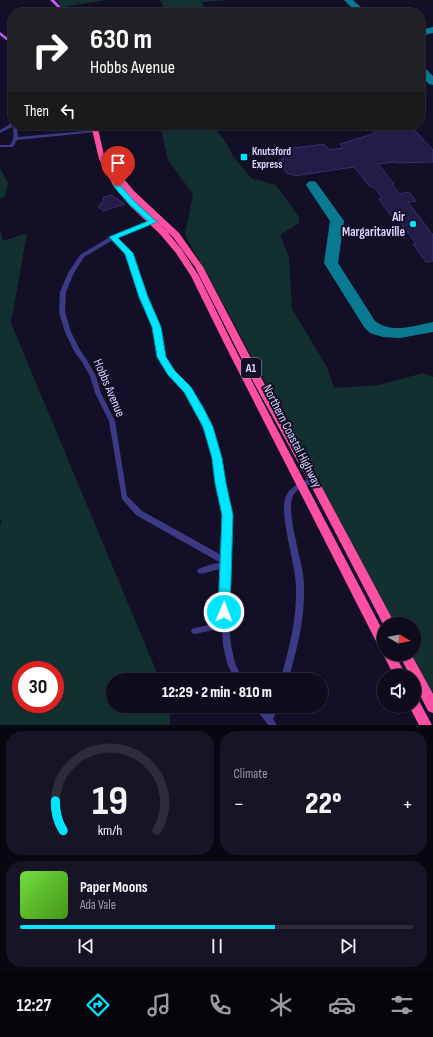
<!DOCTYPE html>
<meta charset="utf-8">
<style>
:root{--surface:#0e0b1c;--page:#171425;--text:#f1f3f6;--muted:#9b9ba3;--line:#2e2b3b;--accent:#00e5ff}
body{margin:0;font-family:"Sofia Sans Condensed",sans-serif;background:var(--page);color:var(--text);height:100vh;display:flex;flex-direction:column;font-size:15px;white-space:nowrap}
*{box-sizing:border-box;margin:0}
p{font-size:13px;color:var(--muted)}
.icon{flex:none;width:22px;height:22px;fill:none;stroke:currentColor;stroke-width:2;stroke-linecap:round;stroke-linejoin:round}
.map{position:relative;height:725px;overflow:hidden}
.details{display:flex;flex-direction:column;gap:6px;padding:6px;background:#08060f;flex:1}
.details>*{flex:none}
.top-card{position:absolute;left:8px;top:8px;width:417px;height:122px;border-radius:16px;box-shadow:0 1px 3px #0004,0 0 0 1px var(--line);background:#202124;color:#fff;overflow:hidden}
.needle{width:26px;rotate:99deg}
.controls{position:absolute;left:377px;top:617px;display:grid;gap:8px}
.controls a{display:grid;place-items:center;width:44px;height:44px;border-radius:50%;background:var(--surface);box-shadow:0 1px 3px #0004,0 0 0 1px var(--line);font-size:20px}
.speed{position:absolute;left:12px;top:661px;display:flex;gap:8px;font-size:20px;font-weight:700;text-align:center}
.speed>*{display:grid;place-content:center;width:52px;height:52px;border-radius:50%;background:var(--surface);box-shadow:0 1px 3px #0004,0 0 0 1px var(--line);line-height:1}
.speed .limit{border:6px solid #d22;background:#fff;color:#111}
.pin{position:absolute;display:grid;place-items:center;width:34px;height:34px;color:#fff;margin:-41px -17px;border-radius:50% 50% 50% 0;rotate:-45deg;box-shadow:0 0 4px #0007}
.pin .icon{rotate:45deg}
.me{position:absolute;width:44px;margin:-22px;rotate:1deg;stroke-linejoin:round;filter:drop-shadow(0 0 3px #0008)}
.turn{display:flex;align-items:center;gap:14px;height:84px;padding:0 16px;font-size:18px}
.turn .icon{width:52px;height:52px;stroke-width:2.5}
.turn b{display:block;font-size:28px;line-height:34px}
.then{display:flex;align-items:center;height:38px;padding:0 16px;background:#0003;gap:8px;font-size:15px}
.big{font-size:30px;font-weight:800;line-height:1.1}
.details .tile{flex:1;display:flex;flex-direction:column;justify-content:center;gap:6px;min-width:0;padding:0 14px;border-radius:16px;background:var(--page)}
.details .dial{align-items:center;gap:0}
.dial svg{height:104px;overflow:visible;fill:none;stroke:var(--line);stroke-width:7;stroke-linecap:round;text-anchor:middle}
.dial text{fill:var(--text);stroke:none}
.song{display:flex;align-items:center;gap:12px}
.cover{width:48px;height:48px;border-radius:6px;background:linear-gradient(135deg,hsl(100 70% 55%),hsl(100 70% 35%))}
.played{height:4px;border-radius:2px;background:linear-gradient(90deg,var(--accent) 65%,var(--line) 65%)}
.keys{display:flex;justify-content:space-around;direction:ltr}
.heat{display:flex;justify-content:space-between;align-items:center;font-size:22px;direction:ltr}
.details .tiles{flex:1;display:grid;gap:6px;grid-template-columns:1fr 1fr}
.tile:last-child{grid-column:span 2}
.trip{position:absolute;left:106px;top:673px;width:222px;height:40px;border-radius:20px;background:var(--surface);box-shadow:0 1px 3px #0004,0 0 0 1px var(--line);font-weight:800;line-height:40px;text-align:center}
.tabs{display:flex;height:64px;justify-content:space-around;align-items:center;background:#06040b;color:var(--muted)}
.tabs .icon{width:28px;height:28px}
.tabs .current{color:var(--accent)}
.tabs b{font-size:18px;color:var(--text)}
.map>svg:first-child{display:block}
.green{fill:#12302f;fill-rule:evenodd}
.lines{fill:none;stroke-linecap:round;stroke-linejoin:round}
.taxiway{fill:#0a7a92;fill-rule:evenodd}
.building{fill:#241b47;stroke:#3b2d73}
.minor{fill:#3d3a85;fill-rule:evenodd}
.major{fill:#c25bff;fill-rule:evenodd}
.highway{fill:#ff4fa3;fill-rule:evenodd}
.route{fill:#00e5ff;stroke:#0095a6}
.poi-dot{fill:#00e5ff;stroke:#130f26;stroke-width:1.5}
.labels{text-anchor:middle;dominant-baseline:central;stroke-width:4;stroke-linejoin:round;paint-order:stroke}
.far-poi-label{font-size:11px;font-weight:bold;fill:#d9d4ff;stroke:#130f26;text-anchor:start}
.shield{fill:#130f26;stroke:#9e99be;stroke-width:1}
.shield-label{font-size:12px;font-weight:bold;fill:#d9d4ff}
.poi-label{font-size:13px;font-weight:bold;fill:#d9d4ff;stroke:#130f26;text-anchor:end}
.street-label{font-size:13px;fill:#d9d4ff;stroke:#130f26}
</style>
<div class="map">
<svg width="433" height="725" viewBox="0 0 433 725">
<rect width="100%" height="100%" fill="#130f26"/>
<path class="green" d="M56,0H108L62,7Z
M160,0H229L202,2L207,13H166Z
M160,125H190L199,128L216,130L225,141L233,156L251,178L276,185L299,217V223L280,235L289,257L292,309L327,367L334,388L379,385L423,373L433,377V715L407,654H414V624H393L229,314L185,235L193,194L168,160Z
M0,168L8,183L5,197L1,198L0,202Z
M0,230L3,241L27,233L11,323L160,680H113V706H170V725H0V525L2,522L0,519ZM21,670H55V704H21Z"/>
<g class="lines">
<path class="taxiway" d="M344,0H353L367,13H357Z
M433,27V33L420,36V30Z
M420,66L424,67L433,76V85L429,84L420,75Z
M312,181L316,182L344,221L338,263L375,321C392,334 413,326 433,322V332L400,338L383,337L370,333L364,327L324,263L330,221L306,185L308,182Z"/>
</g>
<path class="building" d="M373,125H410L433,150V162L398,163L395,162L378,164L394,184H392L399,194L409,192L416,201L408,202L433,235V261L426,262L413,244H416L395,215L391,216L379,199L382,198L374,187H370L354,167L294,176L293,174H287L278,160H284L279,150L324,144L329,150L343,148L340,144L373,134L375,130Z
M111,195L125,204L103,211L98,206L103,204L101,203L104,200L102,198Z"/>
<g class="lines">
<path class="minor" d="M12,115H13V125L17,127L18,137L96,130L98,131L96,132L17,140L13,147H0V145H10C14,140 14,134 13,128L12,127L0,133V130L9,125Z
M219,125H228C226,127 221,127 219,125Z
M151,221H153L155,222L116,237L132,253L146,297L159,327L164,357L173,372L190,389L202,409L211,427L220,458L223,483L232,515L228,612L231,645L235,663L243,680H235L227,663L223,645L222,628L195,634L192,633L191,631L192,629L195,628L221,622L220,612L222,569C214,569 205,575 198,573L197,571L198,569C206,566 213,563 221,563L136,515L122,499L109,421L95,393L90,376L82,362L74,351L65,332L59,312L60,292L68,273L80,255L113,235ZM113,240L127,253L140,297L153,327L158,357L169,374L186,391L205,427L214,458L217,483L224,515L223,556L142,511L127,496L115,421L101,393L96,376L87,360L80,350L71,332L65,312L66,292L74,273L84,257Z
M313,477L315,478L316,480L315,482C308,485 296,489 293,496C287,507 296,539 298,551C301,563 304,574 304,587C305,619 297,650 288,680H280C289,650 297,619 296,587C296,564 278,513 286,496C290,486 303,481 313,477Z
M254,706H263L268,712L271,706H279L273,719L277,725H268Z"/>
<path class="major" d="M50,0H54L67,13H63Z
M0,32L13,42V45L0,35Z"/>
<path class="highway" d="M91,125H97L105,159L113,172H118L134,191L179,233L203,267L265,385L318,480L395,624H384V626L308,480L255,385L195,267L173,237L129,195L166,230L182,250L199,276L234,347L384,633V650L380,649L226,347L191,276L176,253L160,234L130,206L114,187L99,159Z
M384,652V654H395L406,676H394L383,654Z
M399,654H411L433,694V713L428,711L414,683V676H410Z
M414,697L418,699L432,725H419L409,706H414Z"/>
</g>
<path class="route" d="M118,184L120,185L135,202L157,222L118,238L133,253L148,297L161,327L166,357L175,371L191,387L204,409L213,427L222,458L226,483L233,515L230,612L229,615L224,617L220,615L218,612L222,515L215,483L212,458L203,427L184,392L168,375L157,357L152,327L139,297L125,254L109,237L148,221L130,205L115,188V185Z"/>
<g class="poi-dot">
<rect x="240" y="153" width="8" height="8" rx="2"/>
<circle cx="413" cy="224" r="4"/>
</g>
<g class="labels">
<g class="far-poi-label">
<text x="252" y="151">Knutsford<tspan x="252" dy="13">Express</tspan></text>
</g>
<rect class="shield" x="241" y="358" width="20" height="20" rx="3"/>
<g class="shield-label">
<text x="251" y="368">A1</text>
</g>
<g class="poi-label">
<text x="405" y="217">Air<tspan x="405" dy="15">Margaritaville</tspan></text>
</g>
<g class="street-label">
<text transform="translate(109 388) rotate(67)">Hobbs Avenue</text>
<text transform="translate(292 436) rotate(63)">Northern Coastal Highway</text>
</g>
</g>
</svg>
<div class="controls">
<a><svg class="needle" viewBox="-14 -14 28 28"><path d="M0-13l5 13h-10z" fill="#e53935"/><path d="M0 13l5-13h-10z" fill="#9b9ba3"/></svg></a>
<a><svg class="icon" aria-label="sound" viewBox="0 0 24 24"><path d="M4 9h4l5-4v14l-5-4H4zM17 9q2 3 0 6"/></svg></a>
</div>
<div class="speed"><div class="limit">30</div></div>
<div class="pin" style="left:118px;top:187px;background:#d93025"><svg class="icon" aria-label="arrive" viewBox="0 0 24 24"><path d="M6 21V4h12l-3 4 3 4H6"/></svg></div>
<svg class="me" style="left:224px;top:612px" viewBox="-20 -20 40 40"><circle r="17" fill="#00e5ff" stroke="#fff" stroke-width="3"/><path d="M0-11L8 9 0 5-8 9z" fill="#fff"/></svg>
<div class="trip">12:29 · 2 min · 810 m</div>
<div class="top-card">
<div class="turn"><svg class="icon" aria-label="right" viewBox="0 0 24 24"><path d="M7 20v-9h11M14 6l5 5-5 5"/></svg><div><b>630 m</b>Hobbs Avenue</div></div>
<div class="then">Then<svg class="icon" aria-label="left" viewBox="0 0 24 24"><path d="M17 20v-9H6M10 6l-5 5 5 5"/></svg></div>
</div>
</div>
<section class="details">
<div class="tiles">
<div class="tile dial"><svg viewBox="0 0 100 80">
<path d="M14 69A42 42 0 1 1 86 69"/>
<path d="M14 69A42 42 0 0 1 8 46" stroke="#00e5ff"/>
<text x="50" y="56" font-size="32" font-weight="700">19</text>
<text x="50" y="72" font-size="11">km/h</text>
</svg></div>
<div class="tile"><p>Climate</p>
<div class="heat"><a>−</a><b class="big">22°</b><a>+</a></div>
</div>
<div class="tile">
<div class="song"><i class="cover"></i><div><b>Paper Moons</b><p>Ada Vale</p></div></div>
<div class="played"></div>
<div class="keys"><svg class="icon" aria-label="previous" viewBox="0 0 24 24"><path d="M18 5L8 12l10 7zM5 5v14"/></svg><svg class="icon" aria-label="pause" viewBox="0 0 24 24"><path d="M8 5v14M16 5v14"/></svg><svg class="icon" aria-label="next" viewBox="0 0 24 24"><path d="M6 5l10 7-10 7zM19 5v14"/></svg></div>
</div>
</div>
</section>
<nav class="tabs">
<b>12:27</b>
<svg class="icon current" aria-label="directions" viewBox="0 0 24 24"><path d="M12 3l9 9-9 9-9-9zM9 14v-3h6M13 9l2 2-2 2"/></svg>
<svg class="icon" aria-label="music" viewBox="0 0 24 24"><path d="M9 18V5l10-2v13"/><circle cx="6" cy="18" r="3"/><circle cx="16" cy="16" r="3"/></svg>
<svg class="icon" aria-label="phone" viewBox="0 0 24 24"><path d="M5 4h4l2 5-3 2q2 4 5 5l2-3 5 2v4C11 20 4 13 5 4z"/></svg>
<svg class="icon" aria-label="climate" viewBox="0 0 24 24"><path d="M12 3v18M4 7l16 10M4 17L20 7"/></svg>
<svg class="icon" aria-label="car" viewBox="0 0 24 24"><path d="M5 17H2v-5l4-1 3-4h7l3 4 3 1v5h-3M9 17h6M6 11h13"/><circle cx="7" cy="17" r="2"/><circle cx="17" cy="17" r="2"/></svg>
<svg class="icon" aria-label="filters" viewBox="0 0 24 24"><path d="M4 7h16M4 17h16"/><circle cx="9" cy="7" r="2"/><circle cx="15" cy="17" r="2"/></svg>
</nav>
